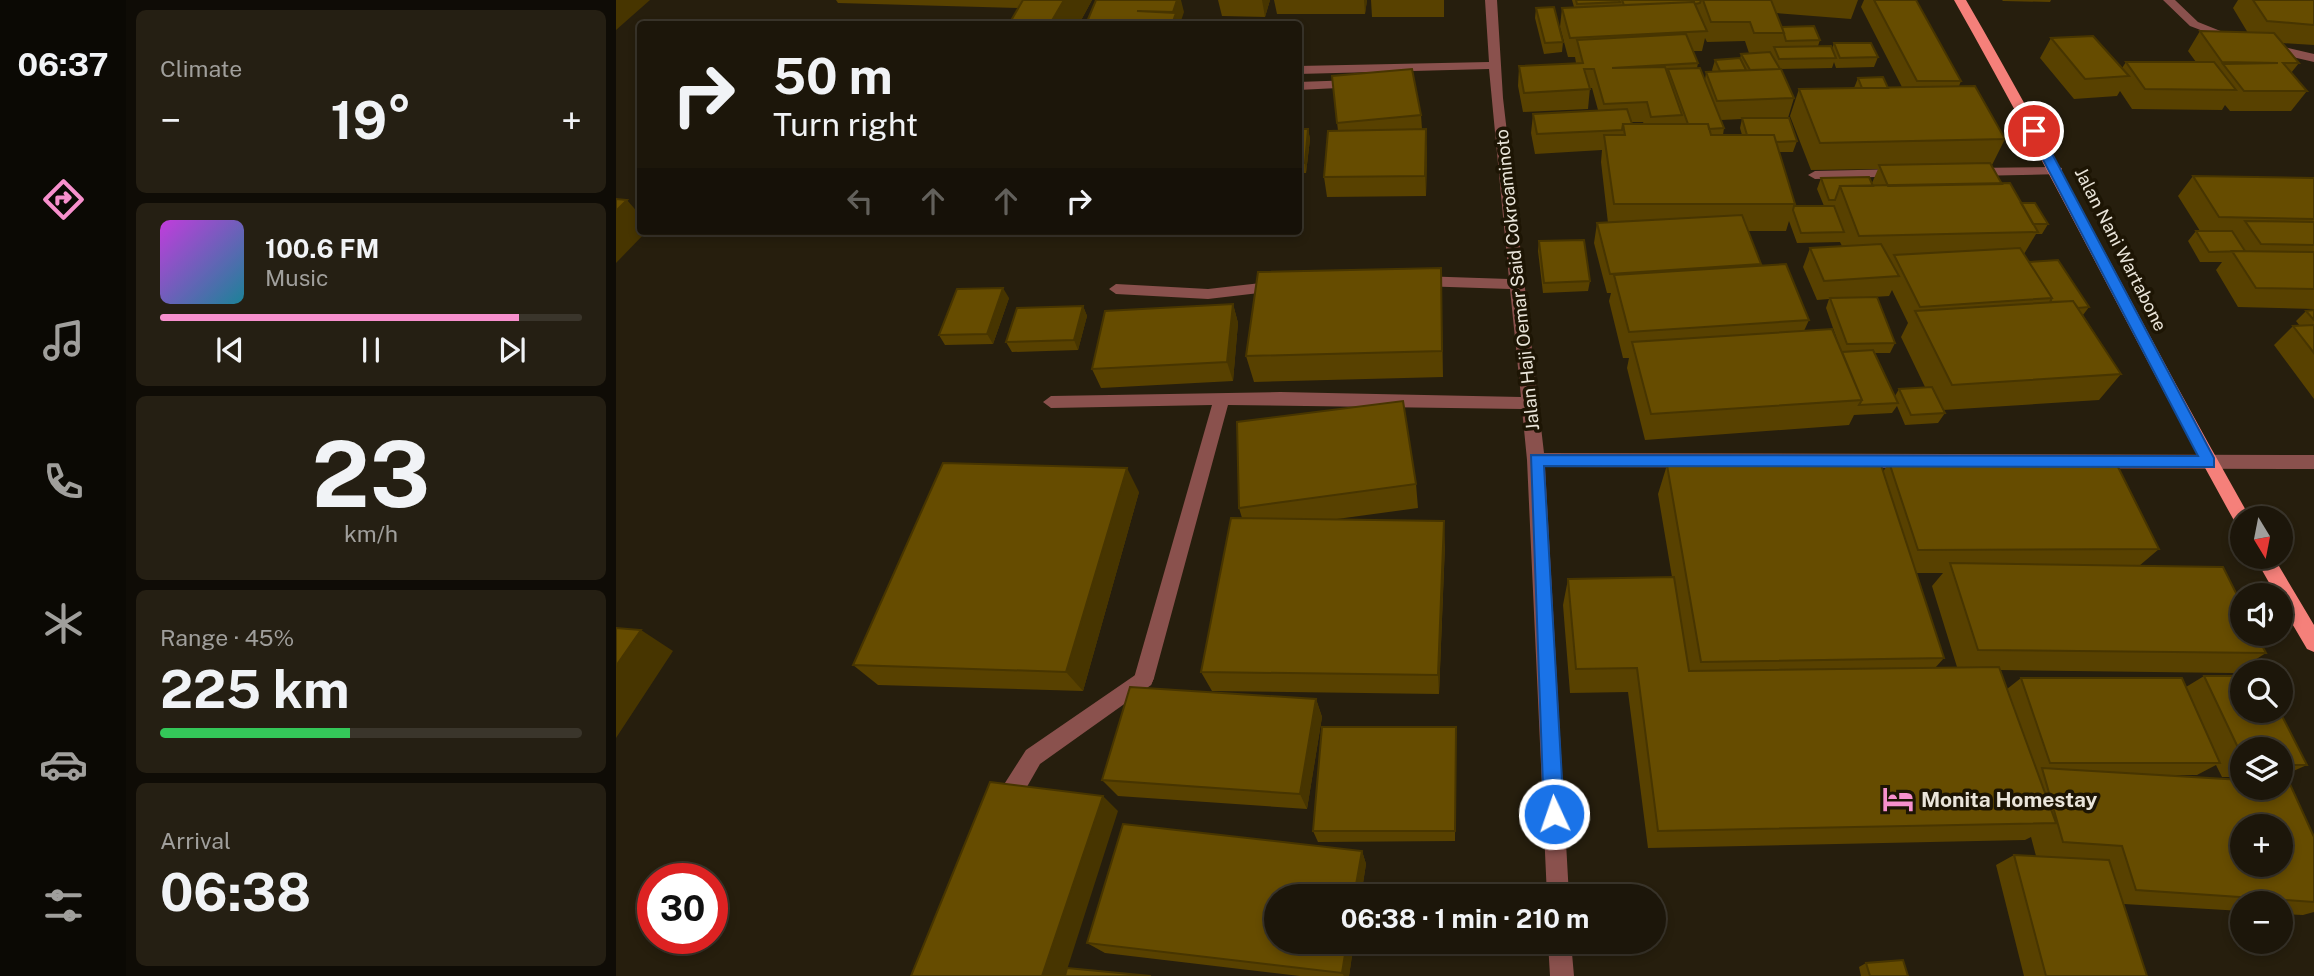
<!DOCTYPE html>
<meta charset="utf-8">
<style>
:root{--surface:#1c160a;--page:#251f13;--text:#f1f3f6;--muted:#a09f9c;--line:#3a352b;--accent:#f790cd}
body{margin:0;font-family:"Public Sans",sans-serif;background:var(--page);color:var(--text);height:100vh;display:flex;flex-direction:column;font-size:26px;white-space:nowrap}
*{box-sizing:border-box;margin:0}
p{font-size:23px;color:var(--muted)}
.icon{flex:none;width:38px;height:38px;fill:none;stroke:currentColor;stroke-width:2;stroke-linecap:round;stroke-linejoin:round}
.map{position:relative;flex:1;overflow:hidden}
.panel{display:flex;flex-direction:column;gap:10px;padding:10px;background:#0f0c06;width:490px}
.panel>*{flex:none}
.top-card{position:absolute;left:21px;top:21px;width:665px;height:214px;border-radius:7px;box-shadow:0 4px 10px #0003,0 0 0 2px var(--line);background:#1c160a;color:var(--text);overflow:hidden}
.needle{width:46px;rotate:170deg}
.buttons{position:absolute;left:1614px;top:506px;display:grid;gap:14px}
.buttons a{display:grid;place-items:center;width:63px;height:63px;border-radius:50%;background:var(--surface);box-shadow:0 4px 10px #0003,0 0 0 2px var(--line);font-size:35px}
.speed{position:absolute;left:21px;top:863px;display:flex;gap:14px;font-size:35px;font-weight:700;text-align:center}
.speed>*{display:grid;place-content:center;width:91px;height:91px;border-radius:50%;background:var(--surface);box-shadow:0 4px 10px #0003,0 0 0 2px var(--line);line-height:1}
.speed .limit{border:10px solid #d22;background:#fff;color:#111}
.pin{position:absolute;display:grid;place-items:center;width:60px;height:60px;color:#fff;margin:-30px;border:4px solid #fff;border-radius:50%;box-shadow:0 2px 7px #0007}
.me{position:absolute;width:77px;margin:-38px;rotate:357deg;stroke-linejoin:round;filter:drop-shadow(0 0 5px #0008)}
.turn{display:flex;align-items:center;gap:24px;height:147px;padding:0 21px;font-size:32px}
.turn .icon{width:91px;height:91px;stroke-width:2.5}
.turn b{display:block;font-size:49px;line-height:60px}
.lanes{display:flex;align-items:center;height:66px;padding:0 21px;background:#0003;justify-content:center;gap:35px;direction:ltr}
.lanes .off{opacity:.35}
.big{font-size:52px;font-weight:700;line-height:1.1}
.panel .tile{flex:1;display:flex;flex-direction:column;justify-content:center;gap:10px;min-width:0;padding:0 24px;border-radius:10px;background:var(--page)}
.panel .dial{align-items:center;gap:0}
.dial b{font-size:91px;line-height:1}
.song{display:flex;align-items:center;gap:21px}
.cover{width:84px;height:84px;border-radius:10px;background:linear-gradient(135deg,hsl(290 70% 55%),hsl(190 70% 35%))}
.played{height:7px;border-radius:4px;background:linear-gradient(90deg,var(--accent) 85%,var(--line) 85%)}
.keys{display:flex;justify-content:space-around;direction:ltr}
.heat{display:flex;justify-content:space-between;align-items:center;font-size:38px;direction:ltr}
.charge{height:10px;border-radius:5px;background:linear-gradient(90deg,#34c759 45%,var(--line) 0)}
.trip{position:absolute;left:648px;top:884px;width:402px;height:70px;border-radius:35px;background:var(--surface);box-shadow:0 4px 10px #0003,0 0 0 2px var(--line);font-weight:700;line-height:70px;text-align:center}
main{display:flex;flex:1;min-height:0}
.tabs{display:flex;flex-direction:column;width:126px;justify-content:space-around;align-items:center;background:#0b0904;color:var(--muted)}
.tabs .icon{width:49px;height:49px}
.tabs .current{color:var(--accent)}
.tabs b{font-size:32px;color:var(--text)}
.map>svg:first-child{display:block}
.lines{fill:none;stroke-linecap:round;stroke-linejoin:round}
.service{fill:#8a514d;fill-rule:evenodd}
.minor{fill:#8a514d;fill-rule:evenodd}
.primary{fill:#f5807a;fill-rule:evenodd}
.wall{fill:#584100;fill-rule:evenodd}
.shaded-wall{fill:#473500}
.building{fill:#664c00;stroke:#473500;stroke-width:2;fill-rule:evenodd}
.route{fill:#1a73e8;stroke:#114b97;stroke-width:2}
.labels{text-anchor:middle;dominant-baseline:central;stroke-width:7;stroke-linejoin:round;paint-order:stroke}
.street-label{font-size:18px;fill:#eae5da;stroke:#1d1504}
.near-poi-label{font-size:21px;font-weight:bold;fill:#eae5da;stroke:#1d1504;text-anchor:start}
</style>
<main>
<nav class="tabs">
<b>06:37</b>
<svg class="icon current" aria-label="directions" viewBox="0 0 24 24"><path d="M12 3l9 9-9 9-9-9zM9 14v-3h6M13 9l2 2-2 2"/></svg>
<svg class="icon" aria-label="music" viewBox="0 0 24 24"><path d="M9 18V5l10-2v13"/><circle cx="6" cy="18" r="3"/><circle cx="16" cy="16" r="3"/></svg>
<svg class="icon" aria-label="phone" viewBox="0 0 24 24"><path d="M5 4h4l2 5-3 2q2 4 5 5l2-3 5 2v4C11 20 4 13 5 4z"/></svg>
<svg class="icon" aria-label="climate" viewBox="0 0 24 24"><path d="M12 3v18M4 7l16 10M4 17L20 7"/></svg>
<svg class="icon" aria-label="car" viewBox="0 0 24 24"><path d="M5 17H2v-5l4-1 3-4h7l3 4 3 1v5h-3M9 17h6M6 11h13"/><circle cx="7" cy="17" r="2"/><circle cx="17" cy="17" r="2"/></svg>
<svg class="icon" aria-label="filters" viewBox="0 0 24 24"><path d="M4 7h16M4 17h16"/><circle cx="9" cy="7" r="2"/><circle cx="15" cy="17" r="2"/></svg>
</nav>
<section class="panel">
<div class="tile"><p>Climate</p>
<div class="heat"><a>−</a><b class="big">19°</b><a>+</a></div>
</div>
<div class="tile">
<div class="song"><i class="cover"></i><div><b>100.6 FM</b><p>Music</p></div></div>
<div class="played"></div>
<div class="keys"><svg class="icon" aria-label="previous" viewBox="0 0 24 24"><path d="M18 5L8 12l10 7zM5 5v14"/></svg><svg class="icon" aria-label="pause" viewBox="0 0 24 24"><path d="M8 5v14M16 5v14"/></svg><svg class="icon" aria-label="next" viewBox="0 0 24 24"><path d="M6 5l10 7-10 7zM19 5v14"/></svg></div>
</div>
<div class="tile dial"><b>23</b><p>km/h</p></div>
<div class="tile"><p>Range · 45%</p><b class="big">225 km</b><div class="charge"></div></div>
<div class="tile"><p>Arrival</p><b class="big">06:38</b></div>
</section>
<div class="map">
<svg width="1698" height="976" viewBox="0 0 1698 976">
<rect width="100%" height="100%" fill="#261e0d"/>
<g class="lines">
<path class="service" d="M528,669L535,671L538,678L535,685L424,764L396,813L388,816L380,813L377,805L380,797L410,750Z"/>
<path class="minor" d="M869,0H881L887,98L928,453L1698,455V469L929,467L953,896H931L911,460L906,409L612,405L538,678L535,685L528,687L521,685L518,678L596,405L435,408L427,402L435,396L664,392L905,397L894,289L803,286L796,281L803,276L893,279L873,69L682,74V66L873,62Z
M1547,0H1559L1582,22L1622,38L1616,42L1574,26Z
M1650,43L1698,54V62L1646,50L1644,47Z
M738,80L744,84L742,87L682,90V82Z
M1441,167L1446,168V174L1357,176L1350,172L1357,168Z
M1284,169L1289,170V176L1199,179L1192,175L1199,171Z
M663,281L670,286L668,290L592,299L500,294L493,289L500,284L592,289Z
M932,942H955L958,976H934Z"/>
<path class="primary" d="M1338,0H1350C1448,169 1535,344 1632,514L1634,518H1626V526L1620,524C1523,351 1436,173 1338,0Z
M1638,556H1657L1698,625V652L1691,649L1664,603V595H1660Z"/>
</g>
<path class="wall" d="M220,0H476L463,24L403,8L222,3Z
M602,0H654L649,17L606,16Z
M658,0H751L749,14H661Z
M755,0H828V17H756Z
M956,0H1242L1235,19L1160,13L1166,27L1204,40L1202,46L1216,49L1218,43L1262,57L1258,67L1220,68L1218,62L1216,68L1163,69L1178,98L1172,118L1181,141L1177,152H1163L1179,204L1178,206H1208L1201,189L1205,178L1256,183L1262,169L1195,170L1174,116L1183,89L1238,88L1242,78L1272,88L1286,87L1245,7L1248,0H1300L1345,81L1343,86L1389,139L1376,165L1386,184L1405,203L1432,224L1426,234H1420L1408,254L1413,262L1473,307L1467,315L1505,374L1483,400L1327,410L1329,413L1322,423L1289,425L1281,406L1276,413L1238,415L1233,425L1029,440L1011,368L1013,358H1007L993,301L995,293H991L978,243L981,223H992L985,162L986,150L919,154L915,133L917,114L982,110L976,88H974L972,109L907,112L902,86L903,66L960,63L959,57H952L944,27L946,8L958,7ZM1089,38L1091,42L1129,41L1133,53L1125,54L1124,59L1099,60L1096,70L1097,72H1090L1089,80L1081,68L1082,63L1077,51H1086ZM1126,119L1124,128L1126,135H1107L1108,128L1105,120ZM1015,122H1027L1028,124H1016ZM1173,221L1181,243L1224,242L1226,246L1194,248L1187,267L1201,300L1213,299L1210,308L1224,348L1188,331L1193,320L1144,266L1145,264L1132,231H1170ZM1276,290L1292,323L1285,337L1309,387L1283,389L1279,396L1259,353H1274L1279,343L1257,297L1273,296Z
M1386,0H1435L1434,2L1387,1Z
M1622,0H1698V45L1666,43L1683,63L1675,73L1691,91L1675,111H1614L1609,105L1606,110L1516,109L1504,91L1501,96L1458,99L1424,58L1435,38L1506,68L1510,62H1580L1572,51L1584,31L1632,33L1617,8Z
M920,8L947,42L946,52L928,54L919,18Z
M716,76L805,115L806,129L811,149L810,196L711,197L708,177L722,131Z
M682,129H692L694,139L690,173H682Z
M1577,176L1698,178V309L1622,307L1600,270L1606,262H1584L1572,241L1580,231H1584L1562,196Z
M923,241L974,281L972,291L927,293L922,251Z
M825,268L827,377L638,382L630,356Z
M393,298L377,344L329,345L323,335Z
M617,304L622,323L617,381L485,388L476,369Z
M467,306L471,316L462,350L396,352L390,342Z
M1698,310V399L1658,345L1677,326H1684L1680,321L1690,311Z
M1273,462L1543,549L1523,566L1650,653L1618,673L1384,670L1391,689L1405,678L1570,687L1588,676L1691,765L1664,777V749H1626V777H1606L1600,765L1581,775H1549L1698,837V912L1687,915L1664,914V903H1626V911L1508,904L1531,976H1408L1380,865L1398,855L1420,856L1415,837L1409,840L1032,848L1012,692L954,693L947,605L952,579L1056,577L1042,494L1051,465L1267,472ZM1300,573H1327L1316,586L1341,667L1319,668L1328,658Z
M800,484L802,508L721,519L829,544L823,694L596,691L585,672L626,518L623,508Z
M523,492L467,691L262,685L237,665Z
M700,699L706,717L691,809L502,796L486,780Z
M840,727L839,841L702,842L697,831Z
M746,851L750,864L745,896H660V942H738L733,976H684L489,953L471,943Z
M1250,963L1292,976H1245L1243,967Z"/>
<path class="shaded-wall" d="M0,0H34L0,30Z
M448,0H476L463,24H434Z
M561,0H565L568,12L564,24H556L558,18L557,12Z
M646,0H654L649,17Z
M748,0H751L749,14Z
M692,129L694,139L690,173L689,163Z
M810,129L811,149L810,196L809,176Z
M11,200L24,215V231H31L0,263V211Z
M387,288L393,298L377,344L371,334Z
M617,304L622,323L617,381L611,362Z
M467,306L471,316L462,350L458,340Z
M511,468L523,492L467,691L450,672Z
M828,521L829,544L823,694L822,675Z
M25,630L57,651L0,738V666Z
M700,699L706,717L691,809L684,794Z
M487,796L502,811L449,976H426Z
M746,851L750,864L745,896H738Z
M731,942H738L733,976H728L726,973Z"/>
<path class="building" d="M407,0H448L434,24H393Z
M480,0H561L557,12L521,11L560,13L556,24H470Z
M960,0H1003L1004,2L961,4Z
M1006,0H1085L1084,3L1079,4L1078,2L1008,5Z
M1087,0H1155L1168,33H1138L1134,22H1095Z
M1258,0H1300L1345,81H1301Z
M1637,0H1698V25L1651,21Z
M1078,2L1091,31L954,38L946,8Z
M938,7L947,42L929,43L920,8Z
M1198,26L1204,40L1170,41L1166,27Z
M1584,31L1658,33L1683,63H1667L1691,91H1628L1607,64L1662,63L1606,62Z
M1070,34L1082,63L996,68L1049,67L1066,115L1035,117L1031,102L988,104L978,69H968L974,89L908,93L903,66L967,63L961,40Z
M1477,36L1513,76L1469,79L1435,38Z
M1218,43H1255L1262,57L1224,58Z
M1215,46L1220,58L1163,59L1158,47Z
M1154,52L1164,69L1134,70L1125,54Z
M1124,58L1130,70L1104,71L1099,60Z
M1510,62H1598L1620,90L1529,89Z
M1084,68L1108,128L1093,129L1092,124H1072L1052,69Z
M796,69L805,115L721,123L716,76Z
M1165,69L1178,98L1101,101L1090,72Z
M1267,77L1272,88H1246L1242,78Z
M1359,86L1389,139L1204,143L1183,89Z
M1011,109L1016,124H1007L1006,130L921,134L917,114Z
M1126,118H1173L1181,141L1160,142L1158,135H1131Z
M1007,124H1092L1095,135H1158L1179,204H998L988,135H1009Z
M682,129H692L689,163H682Z
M810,129L809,176L708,177L712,131Z
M1374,163L1386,184L1272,186L1263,165Z
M1577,176L1698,178V219L1603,217Z
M1253,177L1257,186H1224L1219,200H1213L1205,178Z
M1394,183L1422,232L1243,236L1224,186Z
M0,199L11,200L0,211Z
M1405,203H1419L1432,224H1417Z
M1178,206H1218L1228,232L1185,233L1177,210Z
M1126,215L1145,264L994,274L981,223Z
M1629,221L1698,222V245L1645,244Z
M1580,231H1616L1629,251L1593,252Z
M968,240L974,281L928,283L923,241Z
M1265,244L1283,276L1208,281L1194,248Z
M1404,248L1436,298L1304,307L1278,255Z
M1616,251L1698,252V289L1640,288Z
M1442,260L1473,307L1462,308L1457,301L1434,302L1436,298L1413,262Z
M1170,264L1193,320L1013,332L998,275Z
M825,268L826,351L630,356L642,272Z
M387,288L371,334L323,335L341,289Z
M1261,297L1279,343L1231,344L1214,298Z
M1457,301L1505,374L1336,385L1299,311Z
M617,304L611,362L476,369L489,311Z
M467,306L458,340L390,342L401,308Z
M1698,310V320L1690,311Z
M1698,325V353L1677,326Z
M1216,329L1246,400L1035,414L1016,342Z
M1257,350L1282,403L1243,405L1246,400L1226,352Z
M1316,387L1329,413L1295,415L1283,389Z
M787,401L800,484L623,508L621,422Z
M1499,461L1543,549L1302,550L1273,462Z
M1264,462L1328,658L1085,662L1051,465Z
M327,463L511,468L450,672L237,665Z
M615,518L828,521L822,675L585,672Z
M1334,563L1607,567L1626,605V634H1640L1650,653L1362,650Z
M1058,577L1073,671L1383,667L1440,823L1042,831L1021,668L960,669L952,579Z
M0,628L25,630L0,666Z
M1588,676H1626V710H1663L1691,765H1664V749H1626V756Z
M1405,678H1566L1604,763H1434Z
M514,687L700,699L684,794L486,780Z
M706,727H840L839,831H697Z
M1426,768L1626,780V788H1664V782H1673L1698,837V902L1520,890L1506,846L1447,842ZM1626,826H1664V864H1626Z
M374,782L487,796L426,976H295Z
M507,824L746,851L738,896H660V942H731L726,973L471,943Z
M1398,855L1493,860L1531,976H1430Z
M1287,960L1292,976H1254L1250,963Z
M451,968L535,976H449Z"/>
<path class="route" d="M1418,128L1424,131L1598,458V467L928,466L948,814L945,821L938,824L931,821L928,814L915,455L1582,456L1412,131Z"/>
<defs>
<symbol id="hotel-bare" viewBox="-9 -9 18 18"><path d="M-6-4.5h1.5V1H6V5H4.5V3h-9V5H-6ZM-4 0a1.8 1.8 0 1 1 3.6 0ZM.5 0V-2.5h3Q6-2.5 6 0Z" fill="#f790cd" stroke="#1d1504" stroke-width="2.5" paint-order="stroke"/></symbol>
</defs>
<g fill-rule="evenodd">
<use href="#hotel-bare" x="1260" y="777" width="44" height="44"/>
</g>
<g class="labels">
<g class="street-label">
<text transform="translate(1505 249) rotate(63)">Jalan Nani Wartabone</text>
<text transform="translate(901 280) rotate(-96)">Jalan Haji Oemar Said Cokroaminoto</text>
</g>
<g class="near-poi-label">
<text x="1305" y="799">Monita Homestay</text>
</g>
</g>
</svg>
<div class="buttons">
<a><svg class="needle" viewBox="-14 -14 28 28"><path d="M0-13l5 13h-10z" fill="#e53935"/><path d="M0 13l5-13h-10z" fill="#a09f9c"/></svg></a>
<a><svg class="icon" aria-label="sound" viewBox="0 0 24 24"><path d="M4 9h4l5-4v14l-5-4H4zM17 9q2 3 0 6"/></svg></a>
<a><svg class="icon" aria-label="search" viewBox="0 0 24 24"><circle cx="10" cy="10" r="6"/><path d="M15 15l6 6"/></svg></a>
<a><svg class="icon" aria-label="layers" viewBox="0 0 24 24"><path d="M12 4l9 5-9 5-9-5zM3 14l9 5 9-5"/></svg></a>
<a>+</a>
<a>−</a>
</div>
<div class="speed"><div class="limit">30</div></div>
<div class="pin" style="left:1418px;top:131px;background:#d93025"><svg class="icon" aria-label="arrive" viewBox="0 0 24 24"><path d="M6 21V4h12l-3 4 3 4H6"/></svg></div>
<svg class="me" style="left:938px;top:814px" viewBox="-20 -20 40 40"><circle r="17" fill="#1a73e8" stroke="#fff" stroke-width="3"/><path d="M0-11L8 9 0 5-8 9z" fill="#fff"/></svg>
<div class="trip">06:38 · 1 min · 210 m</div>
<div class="top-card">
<div class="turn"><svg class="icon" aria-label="right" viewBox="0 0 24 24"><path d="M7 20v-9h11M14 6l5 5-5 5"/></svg><div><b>50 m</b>Turn right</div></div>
<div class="lanes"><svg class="icon off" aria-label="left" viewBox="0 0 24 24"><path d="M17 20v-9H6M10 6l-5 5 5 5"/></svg><svg class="icon off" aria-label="ahead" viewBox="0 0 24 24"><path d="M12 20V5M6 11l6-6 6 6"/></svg><svg class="icon off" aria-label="ahead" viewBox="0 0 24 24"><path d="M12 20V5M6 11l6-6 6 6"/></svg><svg class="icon" aria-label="right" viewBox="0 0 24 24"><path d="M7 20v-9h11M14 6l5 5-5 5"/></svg></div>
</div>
</div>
</main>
